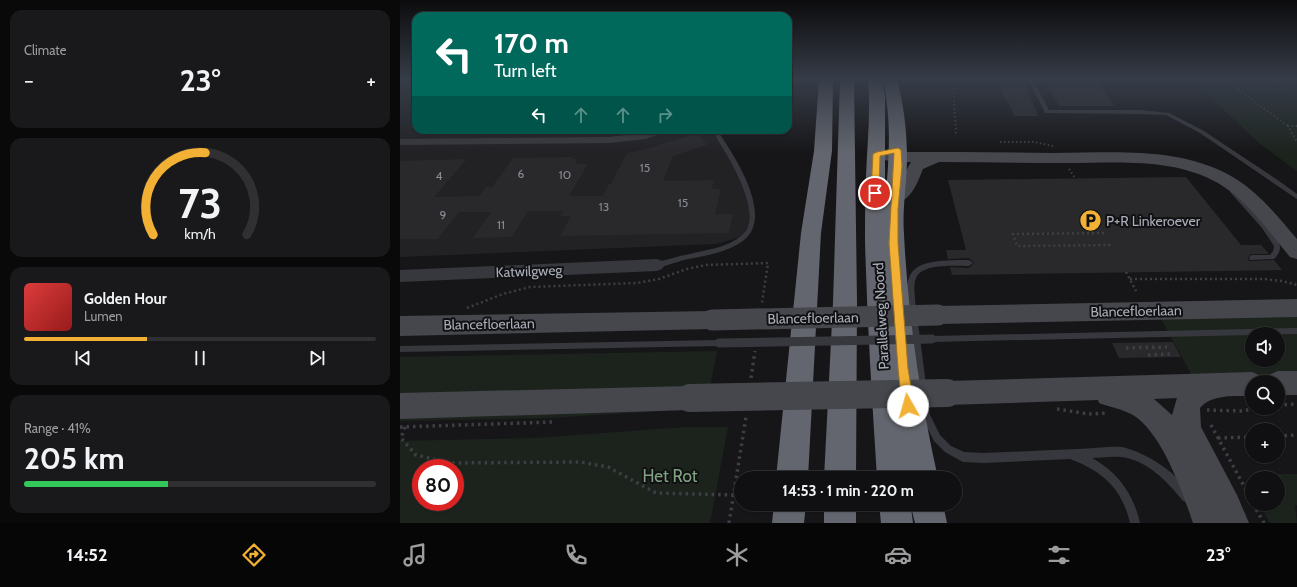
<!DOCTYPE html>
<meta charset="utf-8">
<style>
:root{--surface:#101012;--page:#19191b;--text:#f1f3f6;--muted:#9c9d9f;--line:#303032;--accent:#f2b134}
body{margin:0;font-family:Cabin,sans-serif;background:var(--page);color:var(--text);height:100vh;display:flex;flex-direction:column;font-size:15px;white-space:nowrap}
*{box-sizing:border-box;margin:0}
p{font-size:13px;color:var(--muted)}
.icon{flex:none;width:22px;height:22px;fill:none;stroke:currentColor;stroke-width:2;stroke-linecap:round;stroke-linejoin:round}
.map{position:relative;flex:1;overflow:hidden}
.sheet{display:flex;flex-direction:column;gap:10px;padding:10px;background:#09090a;width:400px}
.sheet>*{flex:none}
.guide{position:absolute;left:12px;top:12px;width:380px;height:122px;border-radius:12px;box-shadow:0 1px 3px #0004,0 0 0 1px var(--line);background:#00695c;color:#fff;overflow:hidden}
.fabs{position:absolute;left:845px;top:327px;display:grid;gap:8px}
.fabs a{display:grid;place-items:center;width:40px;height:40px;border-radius:50%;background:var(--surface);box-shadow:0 1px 3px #0004,0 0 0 1px var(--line);font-size:20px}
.speed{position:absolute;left:12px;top:459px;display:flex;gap:8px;font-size:20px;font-weight:700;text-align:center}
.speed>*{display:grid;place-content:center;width:52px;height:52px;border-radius:50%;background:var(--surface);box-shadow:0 1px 3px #0004,0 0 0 1px var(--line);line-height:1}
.speed .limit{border:6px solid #d22;background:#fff;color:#111}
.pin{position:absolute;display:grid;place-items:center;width:34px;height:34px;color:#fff;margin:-17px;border:2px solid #fff;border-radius:50%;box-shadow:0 1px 4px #0007}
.me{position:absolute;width:44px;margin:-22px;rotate:353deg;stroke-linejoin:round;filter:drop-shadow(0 0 3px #0008)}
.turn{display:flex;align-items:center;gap:14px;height:84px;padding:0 16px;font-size:18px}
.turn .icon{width:52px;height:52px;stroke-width:2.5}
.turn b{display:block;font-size:28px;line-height:34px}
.lanes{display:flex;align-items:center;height:38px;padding:0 16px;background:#0003;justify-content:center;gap:20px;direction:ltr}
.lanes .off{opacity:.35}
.big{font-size:30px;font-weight:700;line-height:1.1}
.sheet .tile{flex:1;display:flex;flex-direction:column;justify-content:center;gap:6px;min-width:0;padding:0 14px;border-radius:12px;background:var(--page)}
.sheet .dial{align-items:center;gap:0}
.dial svg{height:104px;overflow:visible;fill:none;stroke:var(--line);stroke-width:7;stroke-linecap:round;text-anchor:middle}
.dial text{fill:var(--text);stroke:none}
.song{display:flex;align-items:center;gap:12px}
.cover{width:48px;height:48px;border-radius:6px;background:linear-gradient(135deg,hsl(0 70% 55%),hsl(0 70% 35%))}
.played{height:4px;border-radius:2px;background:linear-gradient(90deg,var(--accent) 35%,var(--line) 35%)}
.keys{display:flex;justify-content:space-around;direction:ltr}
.heat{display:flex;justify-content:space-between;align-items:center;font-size:22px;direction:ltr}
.charge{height:6px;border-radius:3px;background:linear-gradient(90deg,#34c759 41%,var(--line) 0)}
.trip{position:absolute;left:334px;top:471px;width:228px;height:40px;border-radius:20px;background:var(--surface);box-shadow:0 1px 3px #0004,0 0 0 1px var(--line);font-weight:700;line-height:40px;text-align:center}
.menu{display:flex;height:64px;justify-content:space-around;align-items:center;background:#060607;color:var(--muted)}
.menu .icon{width:28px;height:28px}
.menu .selected{color:var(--accent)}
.menu b{font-size:18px;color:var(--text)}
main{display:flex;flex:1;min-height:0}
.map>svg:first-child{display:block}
.built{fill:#222225}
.green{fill:#1c231d;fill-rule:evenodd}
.building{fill:#29292c}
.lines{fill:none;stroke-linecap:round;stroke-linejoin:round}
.path-far2{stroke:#3d3f44;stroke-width:2;stroke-dasharray:1.5 2.5;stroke-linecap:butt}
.path-far1{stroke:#3d3f44;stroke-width:2.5;stroke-dasharray:2 3;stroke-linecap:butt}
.path{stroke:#3d3f44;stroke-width:3.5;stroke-dasharray:2.5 4;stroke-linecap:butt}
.lane{fill:#37383d;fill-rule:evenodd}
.street{fill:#37383d;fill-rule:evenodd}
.secondary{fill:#45474d;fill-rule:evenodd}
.highway{fill:#63666e;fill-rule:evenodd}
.lane-bridge{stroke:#37383d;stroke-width:9}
.secondary-bridge-far1{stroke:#45474d;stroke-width:21}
.secondary-bridge{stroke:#45474d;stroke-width:28}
.route{fill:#f2b134;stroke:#9d7322}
.labels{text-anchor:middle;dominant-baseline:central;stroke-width:4;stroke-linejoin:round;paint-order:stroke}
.number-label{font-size:12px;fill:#888b94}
.poi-label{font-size:14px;fill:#a8adb8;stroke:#111113;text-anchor:start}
.street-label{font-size:14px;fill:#a8adb8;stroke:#111113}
.near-park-label{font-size:17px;fill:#7fa381;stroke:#111113}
</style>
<main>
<section class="sheet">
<div class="tile"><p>Climate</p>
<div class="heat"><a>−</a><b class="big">23°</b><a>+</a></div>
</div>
<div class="tile dial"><svg viewBox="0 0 100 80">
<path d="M14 69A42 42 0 1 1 86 69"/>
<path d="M14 69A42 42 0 0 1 54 6" stroke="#f2b134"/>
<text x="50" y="56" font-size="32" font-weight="700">73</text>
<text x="50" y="72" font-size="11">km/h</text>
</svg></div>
<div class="tile">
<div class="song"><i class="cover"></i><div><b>Golden Hour</b><p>Lumen</p></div></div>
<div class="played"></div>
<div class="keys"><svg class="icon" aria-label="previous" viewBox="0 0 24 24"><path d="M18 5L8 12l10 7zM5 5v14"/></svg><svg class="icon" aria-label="pause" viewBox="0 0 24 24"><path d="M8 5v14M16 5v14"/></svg><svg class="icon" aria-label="next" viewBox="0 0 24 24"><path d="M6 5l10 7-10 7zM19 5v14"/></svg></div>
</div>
<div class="tile"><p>Range · 41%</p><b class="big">205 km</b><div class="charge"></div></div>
</section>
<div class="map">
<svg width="897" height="523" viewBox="0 0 897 523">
<rect width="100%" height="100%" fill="#161618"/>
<path class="built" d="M0,80H16V130H309L322,145L346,191L349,208L350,222L347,232L337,238L316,244L0,257Z"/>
<path class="green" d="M792,80H897V171L860,144Z
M897,316V376L794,379L761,319ZM852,334H878V360H852Z
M317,351L310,387L0,394V357Z
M275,410L152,418L0,421V416Z
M286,427H328L310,523H0V441L135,438ZM21,468H55V502H21Z
M861,474H897V505L895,506L897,523H870L859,504H878V478H858Z"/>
<path class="building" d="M598,80H624L638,116H614L608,101H606Z
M644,80H696L715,106H659Z
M298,133L307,145L273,156L263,181L314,180L312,189H321L315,214H333L329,233L160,236L171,216H160L163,211H128L112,237L73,238L91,212H59L38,239H0V161L67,159L34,197L79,196L86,187H92L113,158L173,157L172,159H178L175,164H188L169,196H203L209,184H211L227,153L246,149Z
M786,177L841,245H861L869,254H851L848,257L849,261L874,260L882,270L552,275L550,267L569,268L574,263L569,258L548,259L546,250H566L548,180Z
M773,342L781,357L719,358L712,343Z"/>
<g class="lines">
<path class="path-far2" d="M553,80L556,134
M825,80L888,126
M838,88L880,89L897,86
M897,126H888L897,142
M600,142H634L653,146
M669,169L675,178"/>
<path class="path-far1" d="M704,233L613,234L617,246L711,245
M726,272L736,291
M730,279H864L882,281L897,285
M67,308L103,294L130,287L237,283L259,279L287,269L306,265L368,263L362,303"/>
<path class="path" d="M726,348L767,347
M748,355L771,354
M351,378L355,351
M878,405L897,404
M657,409L689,414L708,413
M807,410L841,411L860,408
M811,425L852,501
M0,427L153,422
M5,427L1,438L16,455L50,463L180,462L208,467L256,493L334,495
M878,436L897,435
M818,438L852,437
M853,504L864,523
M329,523L346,417"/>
<path class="lane" d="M629,80H633L649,110H740L769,113L804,131L879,181L897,194V199L800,133L766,115L740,114L645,113Z
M311,130H317C334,155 378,220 340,243C324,253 303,256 284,260C276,262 269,265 261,267H255L253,265L255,263C266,260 278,256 290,254C305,250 324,248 337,239C339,237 344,234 346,231C361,207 325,150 311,130Z
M833,190L835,191C844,200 881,236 880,248C880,252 877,256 874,259L850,260L849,258L850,256L852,255H870L873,251L874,246L862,228L831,193L830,192Z
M556,260H569L573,263L569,266C556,266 522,263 516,278C513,285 515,293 515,300L530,415L540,435L551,446L564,452L583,453C615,452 646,450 678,449C690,449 710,446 721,447C743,450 783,476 792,497L791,501L787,502L783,501C768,482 746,459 720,457C711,456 701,458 692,458C718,472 734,495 740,523H730C722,488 702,471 670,459L583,463L563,462L545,452L534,441L521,415L507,300C507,293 506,285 509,278C515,260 541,261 556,260Z
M897,328V334H852V335L532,342L529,341L528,339L529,337L532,336Z
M319,340L322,341L323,343L322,345L319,346L0,352V346Z"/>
<path class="street" d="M252,130H269L267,132L245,139L209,143L0,145V139L209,137L244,133Z
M257,259L262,261L265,265L262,269L257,271L0,282V270Z"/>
<path class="secondary" d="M477,149L498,152C550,152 601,152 653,153C712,153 778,146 831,176C858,191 877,216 897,239V259L890,257C868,231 848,201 818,183C772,157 717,163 666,163C624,163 581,162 539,162L523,169C517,184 509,207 489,202L487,198L498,185L511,162H498L471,158L469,154L471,150Z
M897,299V317L538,324L530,322L526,315L530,308L538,306Z
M312,311L320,313L324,320L320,327L312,329L0,336V316Z
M878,371H897V395H878V382H866L869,375Z
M852,372L861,376L864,382H852V396C835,396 811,394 800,408L801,427L837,495L849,523H793C782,491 762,433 733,415C722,409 710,407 699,403L698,400L547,405L538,402L534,393L538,384L547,381ZM777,398L772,415L754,399Z
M290,386L299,389L303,398L299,407L290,410L0,419V393Z"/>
<path class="highway" d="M419,80H433L432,151L421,233L408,478H376L401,233L414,151Z
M440,80H454L457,302L456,478H424L433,302Z
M468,80H482L485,97V203C489,162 492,120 483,80H497C504,104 507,133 507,158C507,183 502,209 504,234C508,316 520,398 538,478H477C472,399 467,320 465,241C465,220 465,198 466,177C467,145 471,113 468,80Z
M374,504H406L404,523H372Z
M424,504H456V523H424Z
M479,504H543L547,523H515L511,507L513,523H481Z"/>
<path class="lane-bridge" d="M319,343L532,339"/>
<path class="secondary-bridge-far1" d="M312,320L538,315"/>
<path class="secondary-bridge" d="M290,398L547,393"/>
</g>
<linearGradient id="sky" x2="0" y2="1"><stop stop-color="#0c0c0d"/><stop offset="0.52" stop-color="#363c48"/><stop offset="1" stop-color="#363c48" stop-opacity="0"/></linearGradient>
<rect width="897" height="153" fill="url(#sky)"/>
<path class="route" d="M498,148L501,150L502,166L498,209V243L508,368L514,406L512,410L508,411L504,410L502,406L498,368L489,243L494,153L480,156L479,193L475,196L471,193L473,154L477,152Z"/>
<defs>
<symbol id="parking-disc" viewBox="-11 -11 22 22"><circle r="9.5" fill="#f2b134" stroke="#111113"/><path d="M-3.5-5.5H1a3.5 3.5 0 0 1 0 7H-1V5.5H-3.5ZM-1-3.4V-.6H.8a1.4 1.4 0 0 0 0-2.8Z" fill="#111"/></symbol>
</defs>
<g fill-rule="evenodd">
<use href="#parking-disc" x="678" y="208" width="25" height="25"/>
</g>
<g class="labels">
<g class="number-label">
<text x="245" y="167">15</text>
<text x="121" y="173">6</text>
<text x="165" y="174">10</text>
<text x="39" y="175">4</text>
<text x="283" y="202">15</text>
<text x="204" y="206">13</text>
<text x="43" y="214">9</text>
<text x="101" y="224">11</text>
</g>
<g class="poi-label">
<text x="706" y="221">P+R Linkeroever</text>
</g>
<g class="street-label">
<text transform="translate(129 271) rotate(-2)">Katwilgweg</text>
<text transform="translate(736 311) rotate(-1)">Blancefloerlaan</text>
<text transform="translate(481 316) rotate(-93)">Parallelweg Noord</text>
<text transform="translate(413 318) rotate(-1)">Blancefloerlaan</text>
<text transform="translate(89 324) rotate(-1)">Blancefloerlaan</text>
</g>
<g class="near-park-label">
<text x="270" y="476">Het Rot</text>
</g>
</g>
</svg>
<div class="fabs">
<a><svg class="icon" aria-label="sound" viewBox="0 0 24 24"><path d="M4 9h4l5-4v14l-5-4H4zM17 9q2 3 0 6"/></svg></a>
<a><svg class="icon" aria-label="search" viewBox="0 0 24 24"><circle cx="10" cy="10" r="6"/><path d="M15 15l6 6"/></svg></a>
<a>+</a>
<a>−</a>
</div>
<div class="speed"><div class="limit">80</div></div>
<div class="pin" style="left:475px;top:193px;background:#d93025"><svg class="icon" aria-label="arrive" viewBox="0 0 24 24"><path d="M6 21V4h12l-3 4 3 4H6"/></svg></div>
<svg class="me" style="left:508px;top:406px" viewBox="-20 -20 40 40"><circle r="19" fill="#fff"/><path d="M0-13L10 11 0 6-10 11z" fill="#f2b134"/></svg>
<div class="trip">14:53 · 1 min · 220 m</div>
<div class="guide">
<div class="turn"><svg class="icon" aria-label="left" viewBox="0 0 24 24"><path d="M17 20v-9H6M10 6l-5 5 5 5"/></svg><div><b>170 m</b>Turn left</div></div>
<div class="lanes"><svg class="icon" aria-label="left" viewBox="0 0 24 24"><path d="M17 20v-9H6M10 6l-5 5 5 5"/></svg><svg class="icon off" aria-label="ahead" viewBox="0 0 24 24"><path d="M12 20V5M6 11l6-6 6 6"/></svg><svg class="icon off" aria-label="ahead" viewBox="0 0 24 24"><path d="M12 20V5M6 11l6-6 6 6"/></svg><svg class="icon off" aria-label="right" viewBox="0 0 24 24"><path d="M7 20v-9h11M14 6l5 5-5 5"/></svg></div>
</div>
</div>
</main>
<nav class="menu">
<b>14:52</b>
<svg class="icon selected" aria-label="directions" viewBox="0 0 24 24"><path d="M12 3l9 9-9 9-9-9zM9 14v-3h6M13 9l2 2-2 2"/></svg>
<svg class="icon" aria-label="music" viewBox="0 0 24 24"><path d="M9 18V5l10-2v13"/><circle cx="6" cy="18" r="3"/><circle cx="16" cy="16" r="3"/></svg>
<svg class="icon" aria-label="phone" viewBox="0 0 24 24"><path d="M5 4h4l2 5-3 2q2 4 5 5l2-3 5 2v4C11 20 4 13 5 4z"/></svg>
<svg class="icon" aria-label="climate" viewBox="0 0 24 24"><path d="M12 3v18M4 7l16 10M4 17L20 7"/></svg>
<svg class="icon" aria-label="car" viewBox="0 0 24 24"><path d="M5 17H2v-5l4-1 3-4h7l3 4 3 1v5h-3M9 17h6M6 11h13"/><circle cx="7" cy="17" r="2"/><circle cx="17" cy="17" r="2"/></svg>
<svg class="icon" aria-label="filters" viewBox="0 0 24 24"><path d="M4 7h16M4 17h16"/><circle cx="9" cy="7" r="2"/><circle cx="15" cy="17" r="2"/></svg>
<b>23°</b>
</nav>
